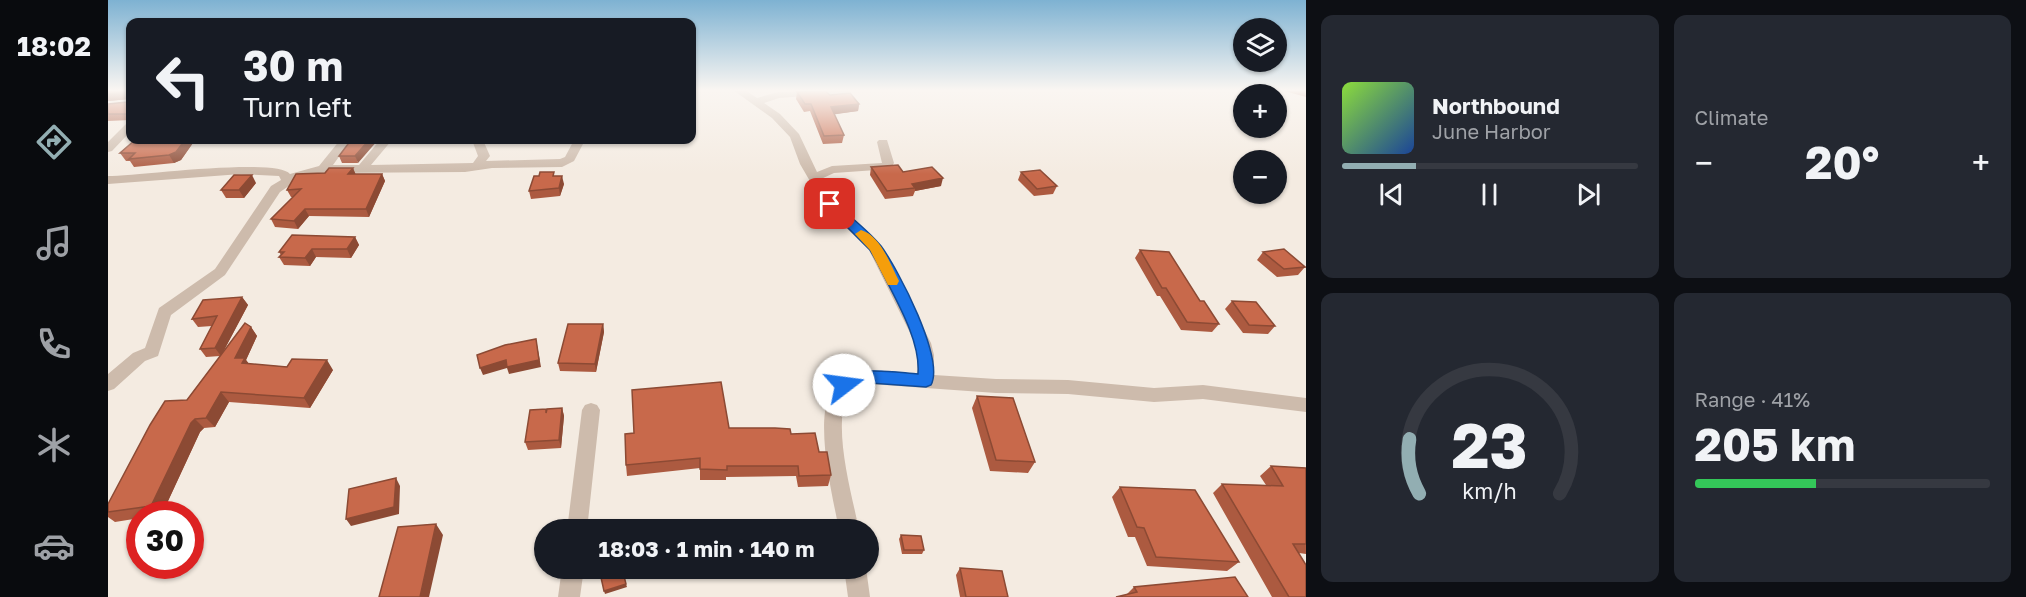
<!DOCTYPE html>
<meta charset="utf-8">
<style>
:root{--surface:#171b24;--page:#242831;--text:#f1f3f6;--muted:#9ea1a6;--line:#363941;--accent:#92aeb2}
body{margin:0;font-family:"Golos Text",sans-serif;background:var(--page);color:var(--text);height:100vh;display:flex;flex-direction:column;font-size:22px;white-space:nowrap}
*{box-sizing:border-box;margin:0}
p{font-size:20px;color:var(--muted)}
.icon{flex:none;width:33px;height:33px;fill:none;stroke:currentColor;stroke-width:2;stroke-linecap:round;stroke-linejoin:round}
.map{position:relative;flex:1;overflow:hidden}
.details{display:flex;flex-direction:column;gap:15px;padding:15px;background:#0d0f14;width:720px}
.details>*{flex:none}
.hud{position:absolute;left:18px;top:18px;width:570px;height:126px;border-radius:12px;box-shadow:0 2px 4px #0004;background:#171b24;color:var(--text);overflow:hidden}
.tools{position:absolute;left:1125px;top:18px;display:grid;gap:12px}
.tools a{display:grid;place-items:center;width:54px;height:54px;border-radius:50%;background:var(--surface);box-shadow:0 2px 4px #0004;font-size:30px}
.speed{position:absolute;left:18px;top:501px;display:flex;gap:12px;font-size:30px;font-weight:700;text-align:center}
.speed>*{display:grid;place-content:center;width:78px;height:78px;border-radius:50%;background:var(--surface);box-shadow:0 2px 4px #0004;line-height:1}
.speed .limit{border:9px solid #d22;background:#fff;color:#111}
.pin{position:absolute;display:grid;place-items:center;width:51px;height:51px;color:#fff;margin:-26px;border-radius:12px;box-shadow:0 3px 9px #0006}
.me{position:absolute;width:66px;margin:-33px;rotate:75deg;stroke-linejoin:round;filter:drop-shadow(0 0 4px #0008)}
.turn{display:flex;align-items:center;gap:21px;height:126px;padding:0 18px;font-size:27px}
.turn .icon{width:78px;height:78px;stroke-width:2.5}
.turn b{display:block;font-size:42px;line-height:51px}
.big{font-size:45px;font-weight:700;line-height:1.1}
.details .widget{flex:1;display:flex;flex-direction:column;justify-content:center;gap:9px;min-width:0;padding:0 21px;border-radius:12px;background:var(--page)}
.details .dial{align-items:center;gap:0}
.dial svg{height:156px;overflow:visible;fill:none;stroke:var(--line);stroke-width:7;stroke-linecap:round;text-anchor:middle}
.dial text{fill:var(--text);stroke:none}
.song{display:flex;align-items:center;gap:18px}
.cover{width:72px;height:72px;border-radius:9px;background:linear-gradient(135deg,hsl(90 70% 55%),hsl(220 70% 35%))}
.played{height:6px;border-radius:3px;background:linear-gradient(90deg,var(--accent) 25%,var(--line) 25%)}
.keys{display:flex;justify-content:space-around;direction:ltr}
.heat{display:flex;justify-content:space-between;align-items:center;font-size:33px;direction:ltr}
.charge{height:9px;border-radius:4px;background:linear-gradient(90deg,#34c759 41%,var(--line) 0)}
.details .tiles{flex:1;display:grid;gap:15px;grid-template-columns:repeat(2,1fr)}
.trip{position:absolute;left:426px;top:519px;width:345px;height:60px;border-radius:30px;background:var(--surface);box-shadow:0 2px 4px #0004;font-weight:700;line-height:60px;text-align:center}
main{display:flex;flex:1;min-height:0}
.tab-bar{display:flex;flex-direction:column;width:108px;justify-content:space-around;align-items:center;background:#090b0e;color:var(--muted)}
.tab-bar .icon{width:42px;height:42px}
.tab-bar .on{color:var(--accent)}
.tab-bar b{font-size:27px;color:var(--text)}
.map>svg:first-child{display:block}
.lines{fill:none;stroke-linecap:round;stroke-linejoin:round}
.minor{fill:#cdbbac;fill-rule:evenodd}
.wall{fill:#ac5a40}
.shaded-wall{fill:#8c4a34}
.building{fill:#c8694b;stroke:#8c4a34;stroke-width:1.5}
.route{fill:#1a73e8;stroke:#114b97;stroke-width:1.5}
.slow{fill:#f59e0b}
</style>
<main>
<nav class="tab-bar">
<b>18:02</b>
<svg class="icon on" aria-label="directions" viewBox="0 0 24 24"><path d="M12 3l9 9-9 9-9-9zM9 14v-3h6M13 9l2 2-2 2"/></svg>
<svg class="icon" aria-label="music" viewBox="0 0 24 24"><path d="M9 18V5l10-2v13"/><circle cx="6" cy="18" r="3"/><circle cx="16" cy="16" r="3"/></svg>
<svg class="icon" aria-label="phone" viewBox="0 0 24 24"><path d="M5 4h4l2 5-3 2q2 4 5 5l2-3 5 2v4C11 20 4 13 5 4z"/></svg>
<svg class="icon" aria-label="climate" viewBox="0 0 24 24"><path d="M12 3v18M4 7l16 10M4 17L20 7"/></svg>
<svg class="icon" aria-label="car" viewBox="0 0 24 24"><path d="M5 17H2v-5l4-1 3-4h7l3 4 3 1v5h-3M9 17h6M6 11h13"/><circle cx="7" cy="17" r="2"/><circle cx="17" cy="17" r="2"/></svg>
</nav>
<div class="map">
<svg width="1198" height="597" viewBox="0 0 1198 597">
<rect width="100%" height="100%" fill="#f4ebe1"/>
<g class="lines">
<path class="minor" d="M625,90H637L649,98L670,92L744,90L739,93L671,98L656,103L672,114L691,134L709,172L724,166L774,163L769,142L771,140H779L786,163L782,169L726,173L713,179L727,202L772,245L823,343L826,355V375L888,379L960,380L1046,388L1095,385L1198,398V412L1095,399L1046,402L960,394L888,393L762,384L750,385L738,395C726,434 743,490 751,530H731C725,496 698,396 736,377C758,366 786,372 809,374L810,355L807,343L761,250L717,207L692,164L682,137L664,118Z
M22,123V132L4,151L0,152V142L18,124Z
M232,140H243L225,165H251L272,140H284L263,165L365,163L370,156L364,140H375L382,156L378,161L452,159L457,157L465,142H473L475,144L466,161L454,167L384,168L357,172L215,173L191,179L172,192L117,275L63,315L50,356L37,361L6,389L0,391V374L25,353L37,348L51,308L107,269L163,186L173,180L171,176L133,174L0,184V176C29,176 168,157 182,174L211,166Z
M483,403L489,405L492,410L479,530H459L474,410L477,405Z
M454,568H476L472,597H450Z
M736,568H758L762,597H740Z"/>
</g>
<path class="wall" d="M0,90H22V120L0,121V104L19,102L20,99L0,101Z
M1173,90H1198V97Z
M689,92L722,95L751,104L750,111L726,114L736,135L734,143L715,144L702,111L696,112L688,99Z
M27,140H87L73,160L66,163L26,167L22,161H18L12,153Z
M243,140L250,163H234L231,156Z
M763,167L795,172L833,186L807,191L805,196L777,199L762,175Z
M245,168L247,174H274L277,181L261,217L201,216L190,229L167,227L163,219L185,197H183L179,190L217,173Z
M913,172L949,186L945,194L926,196L910,180Z
M447,176L456,184L452,196L423,199L421,191Z
M148,183L136,198H118L113,190Z
M247,237L251,245L243,258L208,257L202,266L176,265L171,257L173,255L171,252Z
M1032,250L1092,301L1111,324L1104,332L1073,330L1052,296H1049L1027,258Z
M1155,252L1197,267L1190,275L1169,277L1149,260Z
M134,297L140,305L115,352L143,327L149,336L138,360L141,364L225,370L202,408L121,402L107,427L96,428L92,432L54,514H32V518L7,522L0,517V504L112,356L98,357L92,349L104,326L90,327L84,319Z
M1124,301L1167,326L1160,334L1135,333L1117,309Z
M495,324L496,332L488,372L452,371L450,363Z
M869,396L927,462L920,473L882,471L864,408Z
M454,408L456,416L453,448L420,450L417,442L438,412Z
M683,434L711,452L723,475L720,486L690,487L688,476L618,477V480H592V468L519,476L518,465Z
M1163,466L1198,468V554L1191,553L1198,597H1164L1105,493L1114,484L1158,485L1152,476Z
M1012,487L1131,562L1119,571L1039,566L1027,537H1020L1004,497Z
M793,535L816,550L814,554H794L791,539Z
M852,568L900,597H852L848,575Z
M1026,587L1140,597L1019,594Z"/>
<path class="shaded-wall" d="M17,92L22,99L0,101V94Z
M751,104L750,111L722,115L723,107Z
M77,140H87L73,160L66,163L61,155Z
M261,140H270L250,163L247,156Z
M245,168L248,175L240,174Z
M274,174L277,181L261,217L258,209Z
M144,175L148,183L136,198L131,190Z
M454,176L456,184L452,196L451,188Z
M835,178L833,186L807,191V188L804,184Z
M197,209L201,216L190,229L186,221Z
M247,237L251,245L243,258L239,249Z
M204,249L208,257L202,266L197,258Z
M134,297L140,305L113,356L107,348Z
M495,324L496,332L488,372L487,364Z
M143,327L149,336L138,360L144,368H134L127,358Z
M428,339L433,367L401,374L399,368L375,375L372,368Z
M219,360L225,370L202,408L196,398Z
M113,392L121,402L107,427L98,418Z
M454,408L456,416L453,448L451,440Z
M87,419L96,428L92,432L54,514H53L43,506L83,423Z
M288,478L292,486L291,514L243,526L238,519Z
M328,524L335,535L321,597H312Z
M518,584L519,587L497,594L496,591Z"/>
<path class="building" d="M0,90H22V111L21,114H0V104L19,102L20,94L17,92L0,94Z
M716,90L722,95L742,93L751,104L723,107L736,135L716,136L703,104H697L689,92Z
M27,140H77L68,152L61,155L21,159L27,153H12Z
M243,140H261L247,156H231Z
M790,165L795,172L824,167L835,178L804,184L807,188L779,191L763,167Z
M221,168H245L240,174H274L258,209H197L186,221L163,219L193,189L179,190L188,174L217,173Z
M932,170L949,186L929,189L913,172Z
M432,172H446L445,176H454L451,188L421,191L426,176H431Z
M126,175H144L131,190H113Z
M184,235L247,237L239,249H204L197,258L171,257L176,252H171Z
M1176,249L1197,267L1176,269L1155,252Z
M1032,250L1061,252L1092,301H1096L1111,324L1079,322L1058,288H1054Z
M134,297L107,348L92,349L109,316L84,319L95,300Z
M1124,301L1148,302L1167,326L1141,325Z
M137,323L143,327L127,358H137L134,363L179,367L184,359L219,360L196,398L113,392L98,418L87,419L83,423L43,506L0,512V504L42,425L57,401L79,400Z
M460,324H495L487,364L450,363Z
M428,339L431,360L399,367L398,360L372,368L369,355L397,345Z
M613,382L621,428H667L682,429L683,434L707,433L711,452H719L723,475L691,476L690,466H619V470L592,469V458L518,465L517,434L526,433L524,390Z
M869,396L905,398L927,462L888,460Z
M454,408L451,440L417,442L422,410L438,409V413L439,409Z
M1163,466L1198,468V544H1185L1198,565V597H1181L1114,484L1175,486Z
M288,478L286,507L238,519L241,489Z
M1012,487L1087,490L1131,562L1048,557L1036,528L1029,527Z
M328,524L312,597H271L290,527Z
M793,535L813,536L816,550H796Z
M507,568H514L518,584L496,591L492,573Z
M852,568L894,571L900,597H858Z
M1127,577L1140,597H1008L1029,592L1026,587Z"/>
<linearGradient id="sky" x2="0" y2="1"><stop stop-color="#7eb2d2"/><stop offset="0.52" stop-color="#faf6f2"/><stop offset="1" stop-color="#faf6f2" stop-opacity="0"/></linearGradient>
<rect width="1198" height="174" fill="url(#sky)"/>
<path class="route" d="M722,201L726,202C741,216 760,230 773,246C790,269 837,359 823,385L818,387L762,383L750,384L736,391L731,389L729,385C740,363 790,373 810,374C813,338 784,294 769,262L762,250L716,204Z"/>
<path class="slow" d="M753,230C773,236 782,264 791,281L789,285H780L762,250L747,234Z"/>
</svg>
<div class="tools">
<a><svg class="icon" aria-label="layers" viewBox="0 0 24 24"><path d="M12 4l9 5-9 5-9-5zM3 14l9 5 9-5"/></svg></a>
<a>+</a>
<a>−</a>
</div>
<div class="speed"><div class="limit">30</div></div>
<div class="pin" style="left:722px;top:204px;background:#d93025"><svg class="icon" aria-label="arrive" viewBox="0 0 24 24"><path d="M6 21V4h12l-3 4 3 4H6"/></svg></div>
<svg class="me" style="left:736px;top:385px" viewBox="-20 -20 40 40"><circle r="19" fill="#fff"/><path d="M0-13L10 11 0 6-10 11z" fill="#1a73e8"/></svg>
<div class="trip">18:03 · 1 min · 140 m</div>
<div class="hud">
<div class="turn"><svg class="icon" aria-label="left" viewBox="0 0 24 24"><path d="M17 20v-9H6M10 6l-5 5 5 5"/></svg><div><b>30 m</b>Turn left</div></div>
</div>
</div>
<section class="details">
<div class="tiles">
<div class="widget">
<div class="song"><i class="cover"></i><div><b>Northbound</b><p>June Harbor</p></div></div>
<div class="played"></div>
<div class="keys"><svg class="icon" aria-label="previous" viewBox="0 0 24 24"><path d="M18 5L8 12l10 7zM5 5v14"/></svg><svg class="icon" aria-label="pause" viewBox="0 0 24 24"><path d="M8 5v14M16 5v14"/></svg><svg class="icon" aria-label="next" viewBox="0 0 24 24"><path d="M6 5l10 7-10 7zM19 5v14"/></svg></div>
</div>
<div class="widget"><p>Climate</p>
<div class="heat"><a>−</a><b class="big">20°</b><a>+</a></div>
</div>
<div class="widget dial"><svg viewBox="0 0 100 80">
<path d="M14 69A42 42 0 1 1 86 69"/>
<path d="M14 69A42 42 0 0 1 9 41" stroke="#92aeb2"/>
<text x="50" y="56" font-size="32" font-weight="700">23</text>
<text x="50" y="72" font-size="11">km/h</text>
</svg></div>
<div class="widget"><p>Range · 41%</p><b class="big">205 km</b><div class="charge"></div></div>
</div>
</section>
</main>
